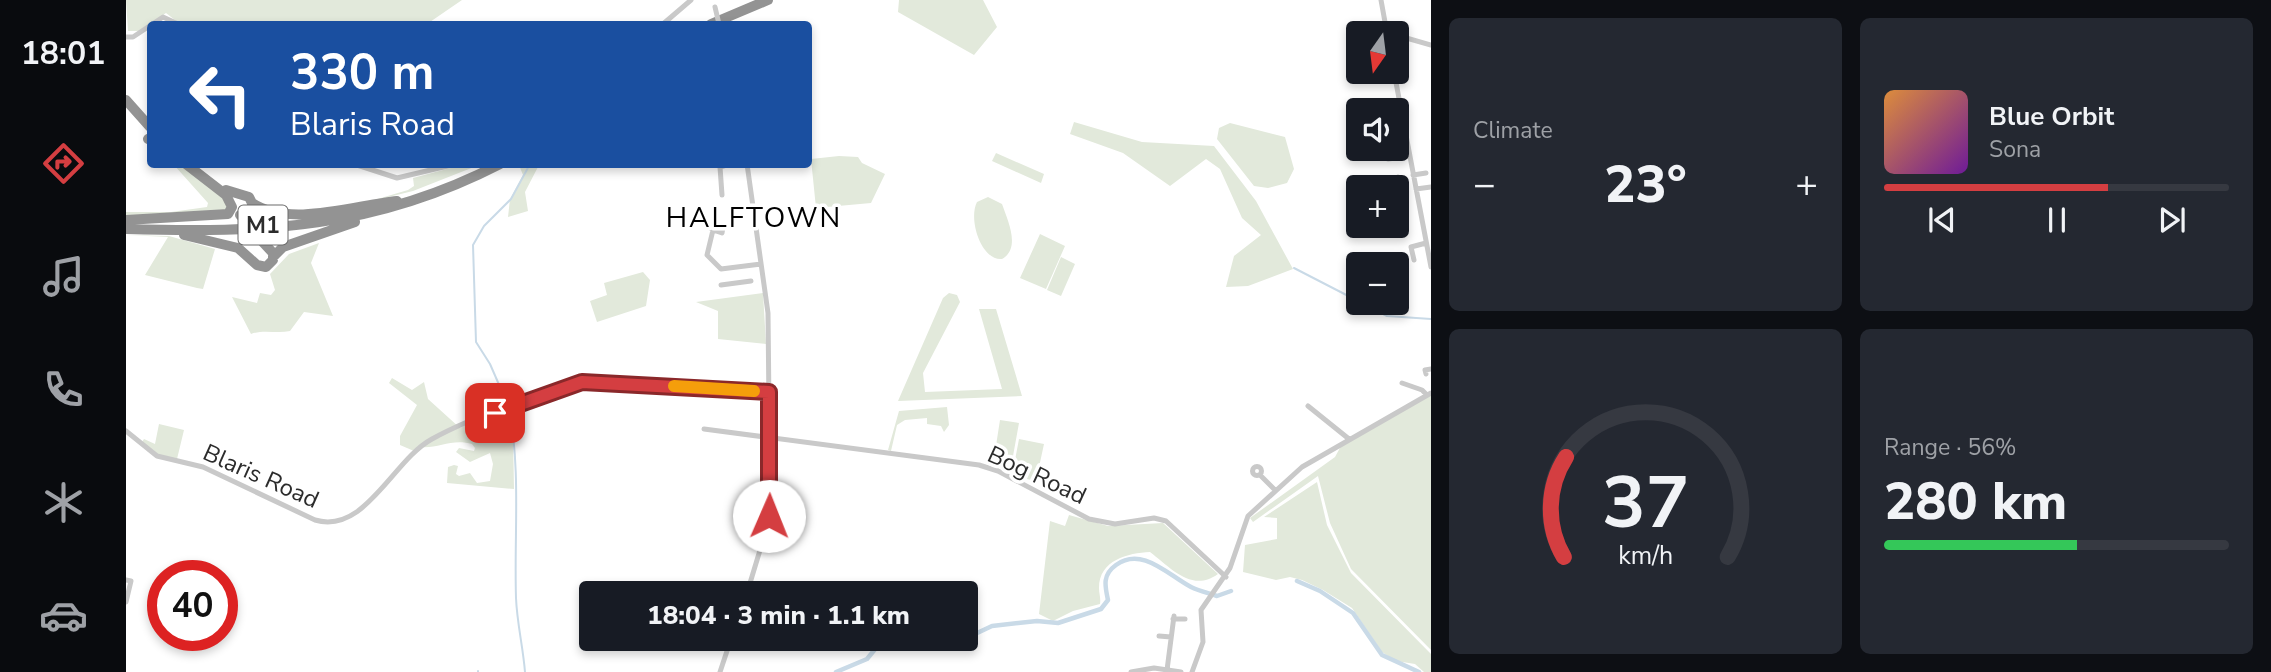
<!DOCTYPE html>
<meta charset="utf-8">
<style>
:root{--surface:#171b24;--page:#242831;--text:#f1f3f6;--muted:#9ea1a6;--line:#363941;--accent:#d43e41}
body{margin:0;font-family:"Nunito Sans",sans-serif;background:var(--page);color:var(--text);height:100vh;display:flex;flex-direction:column;font-size:26px;white-space:nowrap}
*{box-sizing:border-box;margin:0}
p{font-size:23px;color:var(--muted)}
.icon{flex:none;width:38px;height:38px;fill:none;stroke:currentColor;stroke-width:2;stroke-linecap:round;stroke-linejoin:round}
.map{position:relative;flex:1;overflow:hidden}
.sheet{display:flex;flex-direction:column;gap:18px;padding:18px;background:#0d0f14;width:840px}
.sheet>*{flex:none}
.top-card{position:absolute;left:21px;top:21px;width:665px;height:147px;border-radius:7px;box-shadow:0 4px 10px #0003;background:#1a4fa0;color:#fff;overflow:hidden}
.needle{width:46px;rotate:194deg}
.fabs{position:absolute;left:1220px;top:21px;display:grid;gap:14px}
.fabs a{display:grid;place-items:center;width:63px;height:63px;border-radius:7px;background:var(--surface);box-shadow:0 4px 10px #0003;font-size:35px}
.speed{position:absolute;left:21px;top:560px;display:flex;gap:14px;font-size:35px;font-weight:700;text-align:center}
.speed>*{display:grid;place-content:center;width:91px;height:91px;border-radius:50%;background:var(--surface);box-shadow:0 4px 10px #0003;line-height:1}
.speed .limit{border:10px solid #d22;background:#fff;color:#111}
.pin{position:absolute;display:grid;place-items:center;width:60px;height:60px;color:#fff;margin:-30px;border-radius:14px;box-shadow:0 4px 10px #0006}
.me{position:absolute;width:77px;margin:-38px;rotate:1deg;stroke-linejoin:round;filter:drop-shadow(0 0 5px #0008)}
.turn{display:flex;align-items:center;gap:24px;height:147px;padding:0 28px;font-size:32px}
.turn .icon{width:91px;height:91px;stroke-width:2.5}
.turn b{display:block;font-size:49px;line-height:60px}
.big{font-size:52px;font-weight:800;line-height:1.1}
.sheet .widget{flex:1;display:flex;flex-direction:column;justify-content:center;gap:10px;min-width:0;padding:0 24px;border-radius:10px;background:var(--page)}
.sheet .dial{align-items:center;gap:0}
.dial svg{height:182px;overflow:visible;fill:none;stroke:var(--line);stroke-width:7;stroke-linecap:round;text-anchor:middle}
.dial text{fill:var(--text);stroke:none}
.song{display:flex;align-items:center;gap:21px}
.cover{width:84px;height:84px;border-radius:10px;background:linear-gradient(135deg,hsl(30 70% 55%),hsl(280 70% 35%))}
.played{height:7px;border-radius:4px;background:linear-gradient(90deg,var(--accent) 65%,var(--line) 65%)}
.keys{display:flex;justify-content:space-around;direction:ltr}
.heat{display:flex;justify-content:space-between;align-items:center;font-size:38px;direction:ltr}
.charge{height:10px;border-radius:5px;background:linear-gradient(90deg,#34c759 56%,var(--line) 0)}
.sheet .tiles{flex:1;display:grid;gap:18px;grid-template-columns:repeat(2,1fr)}
.trip{position:absolute;left:453px;top:581px;width:399px;height:70px;border-radius:7px;background:var(--surface);box-shadow:0 4px 10px #0003;font-weight:800;line-height:70px;text-align:center}
main{display:flex;flex:1;min-height:0}
.menu{display:flex;flex-direction:column;width:126px;justify-content:space-around;align-items:center;background:#090b0e;color:var(--muted)}
.menu .icon{width:49px;height:49px}
.menu .current{color:var(--accent)}
.menu b{font-size:32px;color:var(--text)}
.map>svg:first-child{display:block}
.green{fill:#e2e9db}
.lines{fill:none;stroke-linecap:round;stroke-linejoin:round}
.stream{stroke:#c9dae7;stroke-width:2}
.river{stroke:#c9dae7;stroke-width:4.5}
.minor{stroke:#c9c9c9;stroke-width:5}
.highway{stroke:#939393;stroke-width:10}
.minor-bridge{stroke:#c9c9c9;stroke-width:5}
.route-casing{stroke:#8a282a;stroke-width:18}
.route{stroke:#d43e41;stroke-width:12}
.slow{stroke:#f59e0b;stroke-width:12}
.labels{text-anchor:middle;dominant-baseline:central;stroke-width:7;stroke-linejoin:round;paint-order:stroke}
.shield{fill:#fff;stroke:#6b6b6b;stroke-width:2}
.shield-label{font-size:23px;font-weight:bold;fill:#2c2c2c}
.street-label{font-size:24px;fill:#2c2c2c;stroke:#fff}
.quarter-label{font-size:28px;letter-spacing:2px;fill:#000;stroke:#fff}
</style>
<main>
<nav class="menu">
<b>18:01</b>
<svg class="icon current" aria-label="directions" viewBox="0 0 24 24"><path d="M12 3l9 9-9 9-9-9zM9 14v-3h6M13 9l2 2-2 2"/></svg>
<svg class="icon" aria-label="music" viewBox="0 0 24 24"><path d="M9 18V5l10-2v13"/><circle cx="6" cy="18" r="3"/><circle cx="16" cy="16" r="3"/></svg>
<svg class="icon" aria-label="phone" viewBox="0 0 24 24"><path d="M5 4h4l2 5-3 2q2 4 5 5l2-3 5 2v4C11 20 4 13 5 4z"/></svg>
<svg class="icon" aria-label="climate" viewBox="0 0 24 24"><path d="M12 3v18M4 7l16 10M4 17L20 7"/></svg>
<svg class="icon" aria-label="car" viewBox="0 0 24 24"><path d="M5 17H2v-5l4-1 3-4h7l3 4 3 1v5h-3M9 17h6M6 11h13"/><circle cx="7" cy="17" r="2"/><circle cx="17" cy="17" r="2"/></svg>
</nav>
<div class="map">
<svg width="1305" height="672" viewBox="0 0 1305 672">
<rect width="100%" height="100%" fill="#fff"/>
<path class="green" d="M0,0H336L301,24H54L40,13L14,31H2Z
M773,0H857L871,27L848,55L772,12Z
M948,122L1016,142L1088,146L1130,201L1167,269L1122,286L1100,287L1108,256L1135,235L1116,218L1094,169L1080,159L1044,186L997,153L944,134Z
M1104,123L1159,137L1168,169L1161,183L1142,188L1128,186L1091,139L1093,128Z
M870,153L918,174L915,183L866,161Z
M713,156L732,157L736,163L759,174L745,203L690,208L685,159Z
M48,165H56L99,198L103,211L0,216V212H45L81,207L82,203Z
M336,165H353L287,191L238,203L282,190L288,186L287,178Z
M393,165H413L399,192L402,211L382,217L384,199L397,175Z
M862,197L876,204C882,221 895,248 876,259C855,261 842,219 851,202Z
M914,234L939,246L920,289L894,278Z
M0,235L43,236L89,249L77,289L71,288L19,275L42,237Z
M193,243L185,263L207,316L178,312L164,331C151,334 138,329 125,334L106,297L131,303L134,293L145,295L149,290L144,274L163,254Z
M935,257L949,264L935,296L921,290Z
M517,272L524,280L520,306L471,322L464,301L481,295L478,283Z
M637,293L640,344L592,339V311L570,302Z
M823,293L831,295L834,302L797,373L799,392L876,389L853,309H870L896,396L772,401L817,298Z
M266,378L286,390L298,382L302,399L334,428L352,419V414L381,407L387,435L388,489L321,483L322,467L328,465L332,466L330,474L333,476L344,473L351,483L364,481L367,464L364,453L344,462L330,452L333,448L348,451L349,448L346,444C326,438 312,449 294,447L288,451L274,445V436L291,405L263,383Z
M1305,395V650L1225,569L1204,523L1192,476L1127,522L1124,518L1209,457L1215,446Z
M821,407L823,425L818,432L815,426L801,424V418L779,420L771,425L765,451L762,450L773,411Z
M874,420L893,423L887,456L869,452Z
M33,424L58,430L51,459L34,456L16,442L18,439L29,444Z
M893,439L918,444L910,481L886,476Z
M1191,482L1201,525L1225,573L1305,654V672H1298L1289,664L1270,661L1256,652L1226,608L1197,590L1176,580L1164,577L1150,580L1117,572L1119,545L1151,539V518L1138,517Z
M943,515L982,526L1037,523L1092,574C1066,593 1045,568 1024,552C1002,553 973,560 973,588C973,594 975,598 974,604L947,611L927,621L913,614L924,521L939,526Z"/>
<g class="lines">
<path class="stream" d="M1168,268L1232,301
M1236,303L1261,316L1305,319
M381,403L364,364L350,342L347,245L358,226L385,199L404,164
M383,409C395,470 388,535 390,598C391,623 397,647 399,672
M352,672V671"/>
<path class="river" d="M1171,581L1194,591L1227,613L1256,655L1293,672
M840,630L849,634L866,626L911,621L932,623L975,609L982,600C979,586 976,575 990,565C1016,546 1042,575 1065,587C1073,591 1082,593 1091,596L1105,591
M710,672L741,659L750,648L770,646L777,639"/>
<path class="minor" d="M1255,0L1261,33
M537,24L565,0
M1270,35L1305,45
M0,37H7L37,17L52,24
M1268,72L1305,267
M1261,151L1262,159L1284,156
M228,164L271,178L330,164
M1287,175L1300,173
M1272,177L1275,193
M1290,189L1305,187
M596,195L594,167L604,164
M578,224L587,230L581,255L595,269L635,264
M587,230L596,233L597,227
M1288,260L1285,247L1300,243
M595,285L625,281
M1300,374L1299,370L1305,369
M1276,383L1296,390L1301,395
M1182,406L1223,439
M578,429L853,465L872,471L963,519L989,524L1028,518L1040,521L1100,577
M0,431L31,456L77,467L189,520C239,535 267,460 306,439C338,421 439,381 473,382L643,392
M1126.5 471a4.5 4.5 0 1 1 9 0a4.5 4.5 0 1 1-9 0Z
M1134,475L1149,490
M0,580L5,581L0,602
M621,593L638,537L644,500L642,313L621,164
M1047,619H1059
M1033,636L1045,637
M657,639H658
M1041,670L1048,616
M594,672L605,639
M1005,672L1028,668L1055,672
M1066,672L1077,642L1075,610L1104,568L1122,516L1176,467L1305,393"/>
<path class="highway" d="M585,24L642,0
M0,100L24,127
M22,139L24,138
M100,190L123,197L126,203V222
M126,203C163,228 230,205 271,201
M114,215L121,223
M0,220L102,214L106,207L100,195L60,164
M0,229C138,233 248,229 374,164
M58,235L112,248L131,265L140,267L147,260V253L131,236
M147,257L157,247L229,222"/>
<path class="minor-bridge" d="M589,7L593,24"/>
</g>
<g class="lines">
<defs>
<path id="route" d="M369,413L456,382L643,392V516"/>
</defs>
<use href="#route" class="route-casing"/>
<use href="#route" class="route"/>
<path class="slow" d="M548,386L628,391"/>
</g>
<g class="labels">
<rect class="shield" x="112.5" y="205.5" width="49" height="39" rx="5"/>
<g class="shield-label">
<text x="137" y="225">M1</text>
</g>
<g class="street-label">
<text transform="translate(911 475) rotate(25)">Bog Road</text>
<text transform="translate(135 476) rotate(24)">Blaris Road</text>
</g>
<g class="quarter-label">
<text x="628" y="218">HALFTOWN</text>
</g>
</g>
</svg>
<div class="fabs">
<a><svg class="needle" viewBox="-14 -14 28 28"><path d="M0-13l5 13h-10z" fill="#e53935"/><path d="M0 13l5-13h-10z" fill="#9ea1a6"/></svg></a>
<a><svg class="icon" aria-label="sound" viewBox="0 0 24 24"><path d="M4 9h4l5-4v14l-5-4H4zM17 9q2 3 0 6"/></svg></a>
<a>+</a>
<a>−</a>
</div>
<div class="speed"><div class="limit">40</div></div>
<div class="pin" style="left:369px;top:413px;background:#d93025"><svg class="icon" aria-label="arrive" viewBox="0 0 24 24"><path d="M6 21V4h12l-3 4 3 4H6"/></svg></div>
<svg class="me" style="left:643px;top:516px" viewBox="-20 -20 40 40"><circle r="19" fill="#fff"/><path d="M0-13L10 11 0 6-10 11z" fill="#d43e41"/></svg>
<div class="trip">18:04 · 3 min · 1.1 km</div>
<div class="top-card">
<div class="turn"><svg class="icon" aria-label="left" viewBox="0 0 24 24"><path d="M17 20v-9H6M10 6l-5 5 5 5"/></svg><div><b>330 m</b>Blaris Road</div></div>
</div>
</div>
<section class="sheet">
<div class="tiles">
<div class="widget"><p>Climate</p>
<div class="heat"><a>−</a><b class="big">23°</b><a>+</a></div>
</div>
<div class="widget">
<div class="song"><i class="cover"></i><div><b>Blue Orbit</b><p>Sona</p></div></div>
<div class="played"></div>
<div class="keys"><svg class="icon" aria-label="previous" viewBox="0 0 24 24"><path d="M18 5L8 12l10 7zM5 5v14"/></svg><svg class="icon" aria-label="pause" viewBox="0 0 24 24"><path d="M8 5v14M16 5v14"/></svg><svg class="icon" aria-label="next" viewBox="0 0 24 24"><path d="M6 5l10 7-10 7zM19 5v14"/></svg></div>
</div>
<div class="widget dial"><svg viewBox="0 0 100 80">
<path d="M14 69A42 42 0 1 1 86 69"/>
<path d="M14 69A42 42 0 0 1 15 25" stroke="#d43e41"/>
<text x="50" y="56" font-size="32" font-weight="700">37</text>
<text x="50" y="72" font-size="11">km/h</text>
</svg></div>
<div class="widget"><p>Range · 56%</p><b class="big">280 km</b><div class="charge"></div></div>
</div>
</section>
</main>
